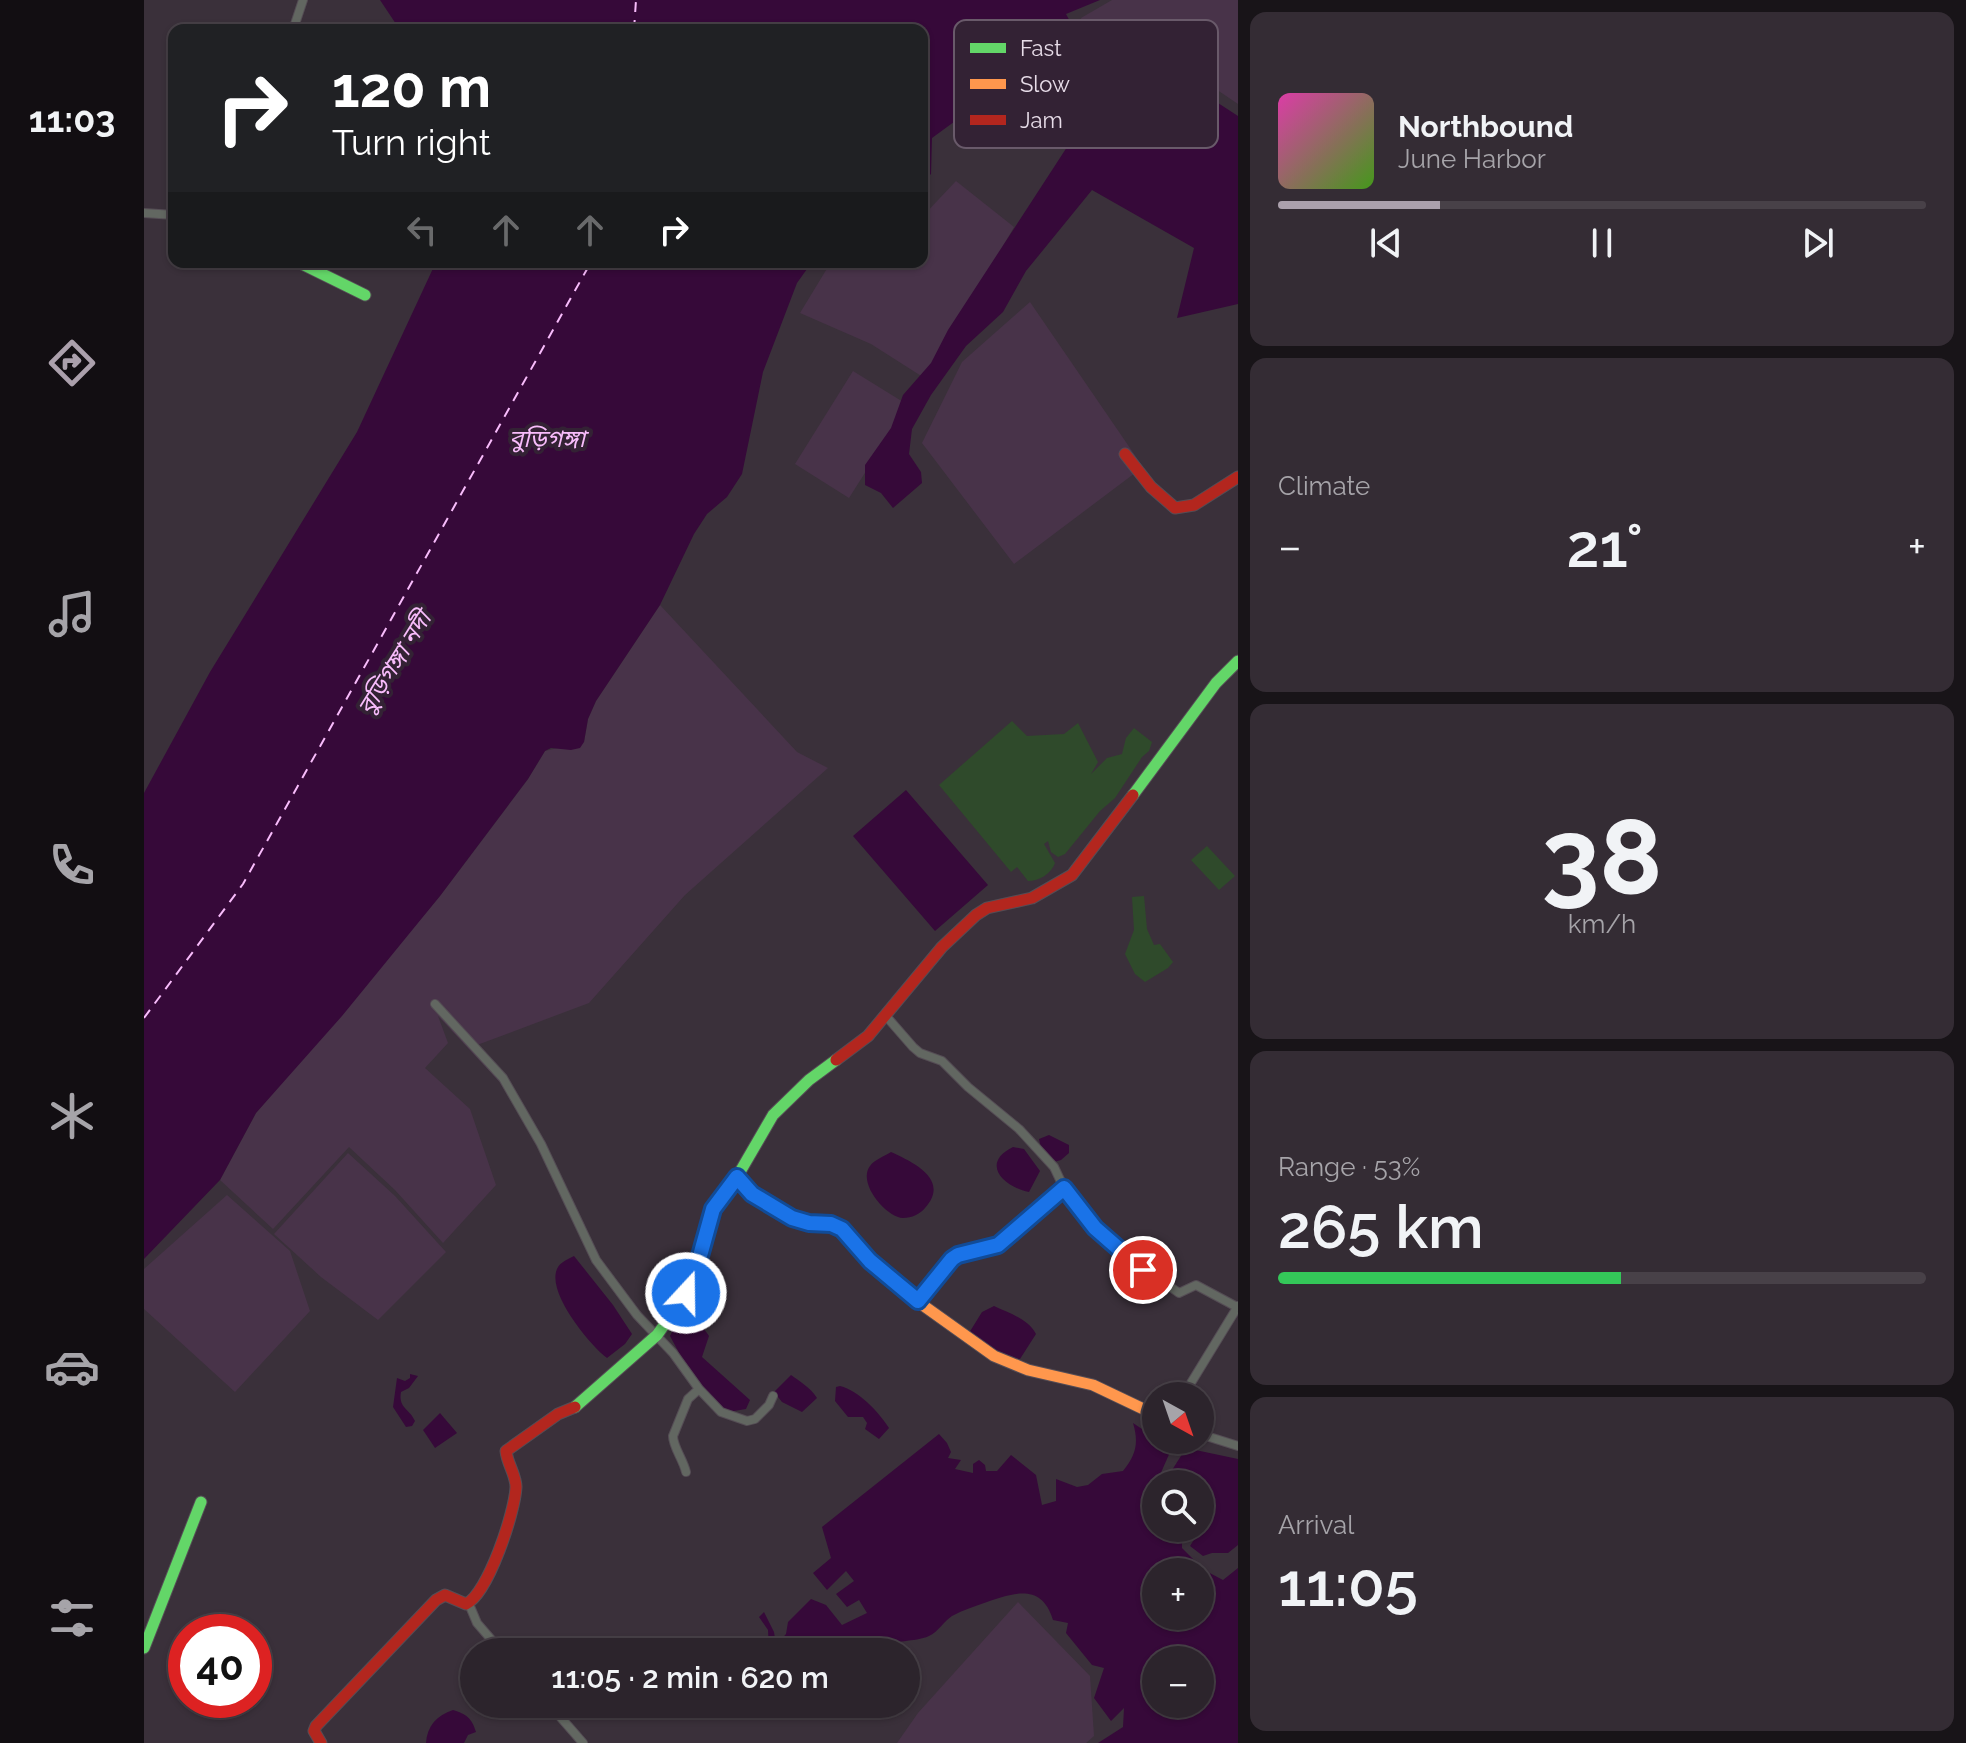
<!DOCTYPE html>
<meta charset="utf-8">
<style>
:root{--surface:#2c242c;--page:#342c34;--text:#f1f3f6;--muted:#a6a4a9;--line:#484148;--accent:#aba0ac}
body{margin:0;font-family:Raleway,"Noto Sans Bengali",sans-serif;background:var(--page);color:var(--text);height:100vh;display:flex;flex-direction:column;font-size:30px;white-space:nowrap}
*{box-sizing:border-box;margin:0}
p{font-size:26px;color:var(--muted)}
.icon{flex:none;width:44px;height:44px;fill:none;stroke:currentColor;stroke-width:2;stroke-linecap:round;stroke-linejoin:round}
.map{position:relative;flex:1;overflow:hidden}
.side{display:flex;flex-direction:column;gap:12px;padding:12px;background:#181418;width:728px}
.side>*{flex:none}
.top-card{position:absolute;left:24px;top:24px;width:760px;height:244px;border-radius:16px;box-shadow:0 2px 6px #0004,0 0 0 2px var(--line);background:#202124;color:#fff;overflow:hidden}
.needle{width:52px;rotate:140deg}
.buttons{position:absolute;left:998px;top:1382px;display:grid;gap:16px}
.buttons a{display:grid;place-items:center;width:72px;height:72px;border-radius:50%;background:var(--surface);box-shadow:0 2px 6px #0004,0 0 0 2px var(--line);font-size:40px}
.speed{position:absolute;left:24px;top:1614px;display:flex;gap:16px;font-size:40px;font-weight:700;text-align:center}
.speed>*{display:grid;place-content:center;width:104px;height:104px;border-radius:50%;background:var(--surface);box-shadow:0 2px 6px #0004,0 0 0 2px var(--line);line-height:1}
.speed .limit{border:12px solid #d22;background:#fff;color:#111}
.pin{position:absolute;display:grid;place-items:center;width:68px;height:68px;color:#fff;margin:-34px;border:4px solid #fff;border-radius:50%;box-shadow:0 2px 8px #0007}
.me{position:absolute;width:88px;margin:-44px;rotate:21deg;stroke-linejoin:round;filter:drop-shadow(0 0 6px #0008)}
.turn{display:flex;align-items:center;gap:28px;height:168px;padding:0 32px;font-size:36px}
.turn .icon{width:104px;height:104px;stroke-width:2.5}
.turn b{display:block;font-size:56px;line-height:68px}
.lanes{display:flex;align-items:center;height:76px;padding:0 32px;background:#0003;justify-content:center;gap:40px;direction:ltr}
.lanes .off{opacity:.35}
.big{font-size:60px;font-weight:600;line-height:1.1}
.side .widget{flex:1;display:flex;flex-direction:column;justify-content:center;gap:12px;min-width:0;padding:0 28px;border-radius:16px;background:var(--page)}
.side .dial{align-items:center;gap:0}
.dial b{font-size:104px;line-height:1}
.song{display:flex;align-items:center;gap:24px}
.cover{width:96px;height:96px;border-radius:12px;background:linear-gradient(135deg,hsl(320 70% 55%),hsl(100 70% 35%))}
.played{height:8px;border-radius:4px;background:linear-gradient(90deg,var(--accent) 25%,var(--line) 25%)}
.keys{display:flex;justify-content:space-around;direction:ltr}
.heat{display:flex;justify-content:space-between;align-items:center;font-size:44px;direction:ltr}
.charge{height:12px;border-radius:6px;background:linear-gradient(90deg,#34c759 53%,var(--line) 0)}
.trip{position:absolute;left:316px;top:1638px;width:460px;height:80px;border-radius:40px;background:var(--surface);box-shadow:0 2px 6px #0004,0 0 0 2px var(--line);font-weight:600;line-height:80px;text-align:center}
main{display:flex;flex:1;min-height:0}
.dock{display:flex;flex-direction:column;width:144px;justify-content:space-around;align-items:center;background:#120e12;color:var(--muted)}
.dock .icon{width:56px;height:56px}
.dock .current{color:var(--accent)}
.dock b{font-size:36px;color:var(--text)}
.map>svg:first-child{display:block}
.built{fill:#483349}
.green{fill:#2f4a2b}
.water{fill:#360939;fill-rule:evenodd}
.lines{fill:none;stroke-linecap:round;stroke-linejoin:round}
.ferry{stroke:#f8bcfb;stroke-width:2;stroke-dasharray:10 8;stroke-linecap:butt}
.street-casing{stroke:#554d55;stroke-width:10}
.fast-casing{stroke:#554d55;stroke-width:13}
.slow-casing{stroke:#554d55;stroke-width:13}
.jam-casing{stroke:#554d55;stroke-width:13}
.street{stroke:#626761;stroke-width:8}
.fast{stroke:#63d668;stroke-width:11}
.slow{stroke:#ff974d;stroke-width:11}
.jam{stroke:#b3261e;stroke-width:11}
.route-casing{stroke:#114b97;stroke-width:20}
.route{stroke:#1a73e8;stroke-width:14}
.labels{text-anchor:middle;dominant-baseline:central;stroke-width:8;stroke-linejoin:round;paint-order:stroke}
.water-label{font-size:24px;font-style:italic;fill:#f8bcfb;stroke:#332234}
.key{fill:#332234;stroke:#695a6a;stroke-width:2}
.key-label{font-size:22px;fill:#e8dde9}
</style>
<main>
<nav class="dock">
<b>11:03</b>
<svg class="icon current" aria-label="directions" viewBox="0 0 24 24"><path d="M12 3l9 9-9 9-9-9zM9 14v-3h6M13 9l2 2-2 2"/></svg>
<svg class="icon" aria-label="music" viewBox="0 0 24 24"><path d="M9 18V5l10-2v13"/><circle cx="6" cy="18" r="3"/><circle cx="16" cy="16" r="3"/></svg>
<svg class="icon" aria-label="phone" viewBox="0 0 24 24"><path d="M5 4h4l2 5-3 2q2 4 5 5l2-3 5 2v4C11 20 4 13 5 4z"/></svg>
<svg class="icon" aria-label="climate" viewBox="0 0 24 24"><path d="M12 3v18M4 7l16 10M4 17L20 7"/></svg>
<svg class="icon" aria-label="car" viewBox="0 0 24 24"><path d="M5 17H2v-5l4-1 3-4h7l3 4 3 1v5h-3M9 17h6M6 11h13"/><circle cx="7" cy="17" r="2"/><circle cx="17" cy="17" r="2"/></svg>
<svg class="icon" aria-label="filters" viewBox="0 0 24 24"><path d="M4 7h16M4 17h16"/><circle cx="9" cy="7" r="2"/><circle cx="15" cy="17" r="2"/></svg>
</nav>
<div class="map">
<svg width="1094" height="1743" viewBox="0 0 1094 1743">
<rect width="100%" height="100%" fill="#3a303a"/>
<path class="built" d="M968,0H1094V104L1054,77L1004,57L945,44L937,18Z
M812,181L870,227L782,379L727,344L656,313L687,262H778V217Z
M886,302L999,467L870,564L778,443L818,362Z
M709,371L764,405L705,498L651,464Z
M516,605L653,752L684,768L541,895L445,1003L333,1045L362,1089L294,1016L304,1043L281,1068L326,1109L352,1185L299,1243L251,1190L205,1147L129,1229L76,1180L112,1113L296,896L384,779L401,751L440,742L444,719L452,701Z
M204,1153L251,1196L302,1252L234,1320L177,1277L130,1234Z
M83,1195L146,1251L166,1311L91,1392L0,1309V1269Z
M874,1602L946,1676L950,1736L942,1743H753L774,1713Z"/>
<path class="green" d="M868,721L883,736L920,734L934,723L954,762L947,774L963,758L978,754L982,738L990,728L1008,742L1005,751L998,757L971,798L956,811L921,854L914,857L907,852L904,841L900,844L911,863C907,874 895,881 884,881L873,867L867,872L795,785Z
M1063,846L1091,876L1075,890L1047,860Z
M1000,896L1003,929L1010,945L1016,944L1029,962L1024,968L1001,982L991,974L981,954L990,930L988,897Z"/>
<path class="water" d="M236,0H956L922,14L941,49L1034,77L1094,116V304L1033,318L1050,248L948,190L882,271L859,312L822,346L787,395L768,429L765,454L777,472L778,483L749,508L737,493L721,485V465L747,428L759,395L787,363L804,330L938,124L829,108L788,138L787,174L778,182V30H256Z
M292,262H668L653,283L619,372L598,474L583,497L563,514L550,534L516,605L452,701L444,719L440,742L436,748L427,750L407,748L401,751L384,779L296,896L198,1016L112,1113L76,1180L0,1259V793L66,672L213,432Z
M762,790L844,885L791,931L709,836Z
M905,1135L925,1145V1153L917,1160L907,1163L898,1152L895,1139Z
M869,1147L880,1149L896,1171L885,1192C859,1187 836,1163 869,1147Z
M747,1152C771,1163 806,1180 781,1208C776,1214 768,1218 759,1218C742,1217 713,1183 726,1166C730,1160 741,1156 747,1152Z
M430,1256L469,1305L488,1334L481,1344L463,1358C445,1344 406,1296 412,1272C414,1263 422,1260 430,1256Z
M850,1306C865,1313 884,1319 892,1334L876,1359L855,1356L825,1333L838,1312Z
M540,1321C551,1322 559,1326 565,1336L558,1357L606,1400L602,1409L584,1412C556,1394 541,1364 526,1336L531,1326Z
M266,1374L274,1376L265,1388L257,1392C254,1408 266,1409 271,1421L268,1426L262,1427L249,1407L253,1378L261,1381L266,1378Z
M647,1375C655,1381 666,1387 673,1398L658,1412L638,1402L630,1392Z
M696,1386C715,1391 734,1411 745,1428L735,1439L721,1429L723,1423L719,1417H704L691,1401L692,1387Z
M296,1413L313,1433L291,1448L279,1430Z
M989,1423L1001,1431L1012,1432V1440H1026L1030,1443L1012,1484L1010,1494L1012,1528H1047L1038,1542V1548L1060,1570L1079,1580L1094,1568V1743H954L979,1727L980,1708L967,1721L950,1698L960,1668L948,1665L922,1633L924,1623L909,1620C898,1584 872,1592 843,1602C832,1606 819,1610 808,1616C800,1621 794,1632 785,1636C770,1643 750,1638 738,1650L731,1644L724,1643L711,1644L690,1652H628L625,1650L624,1630L615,1617L620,1612L630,1632L632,1645L642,1634L644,1622L667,1599L682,1605L698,1625L723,1613L715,1600L703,1607L692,1594L710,1581L702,1571L683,1590L669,1573L687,1558L678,1527L795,1434L803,1443L807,1452L804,1458L817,1460L811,1469L829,1473V1464L835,1460L841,1465L842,1471H853L867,1455L892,1475L898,1505L912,1501V1479L933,1487L944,1485L958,1474L979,1471C992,1455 995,1443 989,1423ZM1012,1572H1056V1616H1012ZM1012,1660H1056V1704H1012Z
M1042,1448L1094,1459V1545L1084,1553H1068L1059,1556L1046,1546L1061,1522L1056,1516V1484H1024L1023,1478Z
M309,1710C322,1714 328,1718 332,1732L324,1735L320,1743H282C283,1726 293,1715 309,1710Z"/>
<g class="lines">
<path class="ferry" d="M490,30L492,0
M0,1018L99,884L447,262"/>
<defs>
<path id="street" d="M149,30L159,0
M0,213L30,215
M291,1004L359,1078L397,1144L452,1260L493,1315L529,1353L555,1389L577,1412L603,1421L611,1419L625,1405L629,1396
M742,1016L769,1047L776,1053L798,1061L824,1087L875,1129L910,1167L920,1188L854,1245L808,1259L774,1301
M920,1188L951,1228L969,1246L1035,1293L1052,1285L1093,1307
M1039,1396L1094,1306
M1056,1434L1094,1446
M542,1472C539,1459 529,1447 529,1436L544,1399L555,1389
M325,1604L333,1623L358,1652
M405,1704L439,1743"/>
<path id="fast" d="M154,262L221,295
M989,795L1072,683L1094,661
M431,1407L513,1335L536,1303L554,1263L569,1209L593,1177L629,1115L665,1080L692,1060
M0,1648L57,1502"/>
<path id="slow" d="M593,1177L608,1194L648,1218L665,1223L687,1224L698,1229L726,1261L759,1291L850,1356L884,1370L949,1385L1012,1415"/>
<path id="jam" d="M981,454L1007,487L1031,508L1050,505L1094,477
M692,1060L724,1036L798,947L832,915L843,908L888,898L928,875L989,795
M177,1743L170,1731L172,1726L292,1600L301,1595L322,1604C344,1594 371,1512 372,1487C372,1475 363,1463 362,1451L414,1414L431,1407"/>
</defs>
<use href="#street" class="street-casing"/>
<use href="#fast" class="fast-casing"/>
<use href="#slow" class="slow-casing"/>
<use href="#jam" class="jam-casing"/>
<use href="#street" class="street"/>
<use href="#fast" class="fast"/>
<use href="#slow" class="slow"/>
<use href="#jam" class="jam"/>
</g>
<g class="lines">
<defs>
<path id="route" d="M542,1293L554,1263L569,1209L593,1177L608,1194L648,1218L665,1223L687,1224L698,1229L726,1261L774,1301L808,1259L814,1255L854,1245L920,1188L951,1228L999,1270"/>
</defs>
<use href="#route" class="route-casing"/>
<use href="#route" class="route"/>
</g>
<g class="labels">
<g class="water-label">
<text x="403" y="438">বুড়িগঙ্গা</text>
<text transform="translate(250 663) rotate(-58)">বুড়িগঙ্গা নদী</text>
</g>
</g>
<rect x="810" y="20" width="264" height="128" rx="12" class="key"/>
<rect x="826" y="43" width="36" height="10" fill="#63d668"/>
<rect x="826" y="79" width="36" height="10" fill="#ff974d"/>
<rect x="826" y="115" width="36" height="10" fill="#b3261e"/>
<g class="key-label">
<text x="876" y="56">Fast</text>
<text x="876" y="92">Slow</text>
<text x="876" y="128">Jam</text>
</g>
</svg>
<div class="buttons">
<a><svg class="needle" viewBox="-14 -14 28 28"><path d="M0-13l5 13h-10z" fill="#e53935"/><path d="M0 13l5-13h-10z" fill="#a6a4a9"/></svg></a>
<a><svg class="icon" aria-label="search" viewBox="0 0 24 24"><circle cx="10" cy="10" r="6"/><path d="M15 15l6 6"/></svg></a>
<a>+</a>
<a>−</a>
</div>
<div class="speed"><div class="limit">40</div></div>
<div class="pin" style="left:999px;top:1270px;background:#d93025"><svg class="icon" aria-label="arrive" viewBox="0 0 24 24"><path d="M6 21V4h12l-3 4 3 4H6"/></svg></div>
<svg class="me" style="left:542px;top:1293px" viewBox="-20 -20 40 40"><circle r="17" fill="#1a73e8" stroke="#fff" stroke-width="3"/><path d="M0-11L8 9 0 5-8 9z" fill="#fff"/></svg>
<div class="trip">11:05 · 2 min · 620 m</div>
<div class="top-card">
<div class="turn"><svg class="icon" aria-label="right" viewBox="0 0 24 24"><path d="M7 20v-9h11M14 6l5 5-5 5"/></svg><div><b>120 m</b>Turn right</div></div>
<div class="lanes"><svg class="icon off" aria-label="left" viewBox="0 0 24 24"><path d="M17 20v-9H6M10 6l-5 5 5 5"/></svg><svg class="icon off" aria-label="ahead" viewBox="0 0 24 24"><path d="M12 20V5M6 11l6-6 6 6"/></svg><svg class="icon off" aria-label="ahead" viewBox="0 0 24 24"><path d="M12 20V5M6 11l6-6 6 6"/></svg><svg class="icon" aria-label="right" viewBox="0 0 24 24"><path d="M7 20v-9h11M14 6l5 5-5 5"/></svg></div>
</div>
</div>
<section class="side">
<div class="widget">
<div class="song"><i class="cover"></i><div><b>Northbound</b><p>June Harbor</p></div></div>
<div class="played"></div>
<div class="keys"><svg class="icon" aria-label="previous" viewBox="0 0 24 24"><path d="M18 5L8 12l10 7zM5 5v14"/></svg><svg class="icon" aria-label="pause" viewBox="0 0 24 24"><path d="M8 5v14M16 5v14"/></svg><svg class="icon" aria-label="next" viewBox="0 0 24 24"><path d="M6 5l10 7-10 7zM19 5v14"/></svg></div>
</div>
<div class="widget"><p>Climate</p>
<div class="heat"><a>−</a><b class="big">21°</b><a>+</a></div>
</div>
<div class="widget dial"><b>38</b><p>km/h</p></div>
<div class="widget"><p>Range · 53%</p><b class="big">265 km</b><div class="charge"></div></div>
<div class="widget"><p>Arrival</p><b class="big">11:05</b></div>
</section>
</main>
